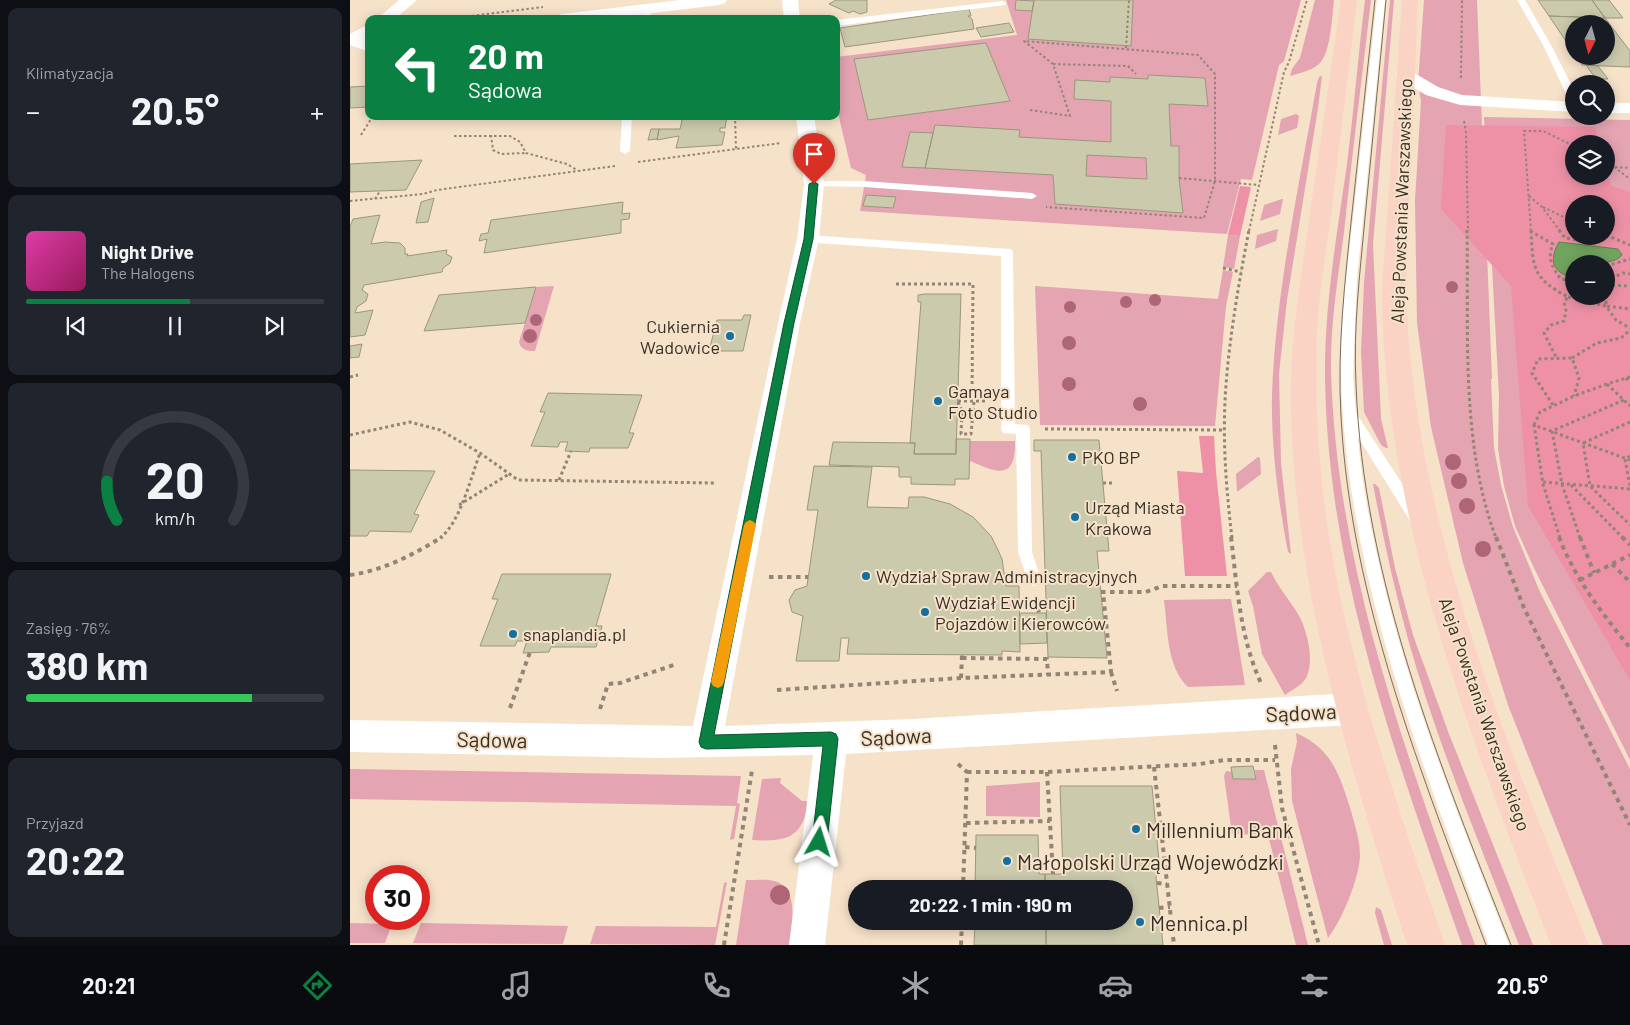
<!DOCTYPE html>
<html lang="pl">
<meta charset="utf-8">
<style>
:root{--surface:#171b24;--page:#20242c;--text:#f1f3f6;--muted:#9ea1a6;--line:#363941;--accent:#0b8043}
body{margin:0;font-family:Barlow,sans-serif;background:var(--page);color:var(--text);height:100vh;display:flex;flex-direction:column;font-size:19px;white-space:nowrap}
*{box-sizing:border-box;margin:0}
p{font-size:16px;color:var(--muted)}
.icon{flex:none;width:28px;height:28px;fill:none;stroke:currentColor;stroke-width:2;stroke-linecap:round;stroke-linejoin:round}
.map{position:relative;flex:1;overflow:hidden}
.details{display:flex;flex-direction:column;gap:8px;padding:8px;background:#0d0f14;width:350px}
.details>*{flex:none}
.top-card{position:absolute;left:15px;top:15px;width:475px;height:105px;border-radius:10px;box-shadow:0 2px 12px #0003;background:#0b8043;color:#fff;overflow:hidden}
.needle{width:32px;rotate:186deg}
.fabs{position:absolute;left:1215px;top:15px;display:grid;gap:10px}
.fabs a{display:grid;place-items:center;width:50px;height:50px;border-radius:50%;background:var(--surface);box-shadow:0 2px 12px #0003;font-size:25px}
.speed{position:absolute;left:15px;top:865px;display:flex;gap:10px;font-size:25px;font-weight:700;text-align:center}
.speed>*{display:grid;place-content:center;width:65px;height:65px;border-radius:50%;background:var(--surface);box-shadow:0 2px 12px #0003;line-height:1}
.speed .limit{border:8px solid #d22;background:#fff;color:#111}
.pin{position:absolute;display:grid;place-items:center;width:42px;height:42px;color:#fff;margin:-51px -21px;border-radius:50% 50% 50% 0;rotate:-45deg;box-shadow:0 0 5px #0007}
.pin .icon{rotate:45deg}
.me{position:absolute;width:55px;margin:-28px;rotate:6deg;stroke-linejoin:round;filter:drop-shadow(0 0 4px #0008)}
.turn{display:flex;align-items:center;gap:18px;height:105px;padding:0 20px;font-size:22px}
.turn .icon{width:65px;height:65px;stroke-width:2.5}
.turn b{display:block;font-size:35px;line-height:42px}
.big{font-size:38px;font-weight:700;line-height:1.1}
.details .tile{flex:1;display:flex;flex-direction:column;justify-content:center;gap:8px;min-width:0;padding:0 18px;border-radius:10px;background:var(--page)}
.details .dial{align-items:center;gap:0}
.dial svg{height:130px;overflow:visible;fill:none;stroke:var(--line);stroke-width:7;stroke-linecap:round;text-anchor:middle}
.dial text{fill:var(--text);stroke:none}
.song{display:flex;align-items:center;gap:15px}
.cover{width:60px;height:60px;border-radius:8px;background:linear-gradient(135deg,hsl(320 70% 55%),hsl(330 70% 35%))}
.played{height:5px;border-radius:2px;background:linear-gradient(90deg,var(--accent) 55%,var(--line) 55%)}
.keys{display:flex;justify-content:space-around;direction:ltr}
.heat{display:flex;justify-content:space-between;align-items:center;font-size:28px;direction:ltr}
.charge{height:8px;border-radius:4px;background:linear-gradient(90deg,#34c759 76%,var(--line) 0)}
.trip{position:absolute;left:498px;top:880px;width:285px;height:50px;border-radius:25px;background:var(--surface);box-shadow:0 2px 12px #0003;font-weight:700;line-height:50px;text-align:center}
.dock{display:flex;height:80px;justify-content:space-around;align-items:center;background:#090b0e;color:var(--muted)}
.dock .icon{width:35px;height:35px}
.dock .active{color:var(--accent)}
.dock b{font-size:22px;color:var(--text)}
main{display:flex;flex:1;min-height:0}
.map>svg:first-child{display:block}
.green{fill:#e4a4b2;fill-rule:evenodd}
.forest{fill:#ee91a6;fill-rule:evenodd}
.water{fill:#71a55f;stroke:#60824e}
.building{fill:#cccaad;stroke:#99987c;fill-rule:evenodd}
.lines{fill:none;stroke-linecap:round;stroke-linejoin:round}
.path-far2{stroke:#938575;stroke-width:2;stroke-dasharray:2.5 2.5;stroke-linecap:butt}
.path-far1{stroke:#938575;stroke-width:3;stroke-dasharray:3 3;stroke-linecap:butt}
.path{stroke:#938575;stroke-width:4;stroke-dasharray:4.5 4.5;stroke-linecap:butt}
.lane{fill:#fff;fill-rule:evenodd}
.street{fill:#fff;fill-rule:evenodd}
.primary{fill:#fbd3c5;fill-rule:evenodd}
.tram{stroke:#786c5e;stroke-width:1}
.tree{fill:#ae6575}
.route{fill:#0b8043;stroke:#07532c}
.slow{fill:#f59e0b}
.poi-dot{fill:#12709e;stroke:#f6e1c9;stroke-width:2}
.labels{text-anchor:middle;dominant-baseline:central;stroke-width:4;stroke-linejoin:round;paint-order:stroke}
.street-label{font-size:18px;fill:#372f26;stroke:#f6e1c9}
.poi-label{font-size:18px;fill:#372f26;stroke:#f6e1c9;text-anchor:start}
.near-street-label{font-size:21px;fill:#372f26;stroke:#f6e1c9}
.near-poi-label{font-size:21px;fill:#372f26;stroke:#f6e1c9;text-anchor:start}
</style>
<main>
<section class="details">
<div class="tile"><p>Klimatyzacja</p>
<div class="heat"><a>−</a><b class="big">20.5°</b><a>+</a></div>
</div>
<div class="tile">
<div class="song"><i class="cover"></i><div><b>Night Drive</b><p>The Halogens</p></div></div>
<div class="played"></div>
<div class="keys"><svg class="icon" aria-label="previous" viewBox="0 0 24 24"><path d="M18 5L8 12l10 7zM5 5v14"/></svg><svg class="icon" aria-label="pause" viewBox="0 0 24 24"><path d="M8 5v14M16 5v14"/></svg><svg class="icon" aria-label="next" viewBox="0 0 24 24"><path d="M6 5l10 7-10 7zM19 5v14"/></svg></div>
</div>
<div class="tile dial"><svg viewBox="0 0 100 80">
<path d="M14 69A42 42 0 1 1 86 69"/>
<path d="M14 69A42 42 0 0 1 8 45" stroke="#0b8043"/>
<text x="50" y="56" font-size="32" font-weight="700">20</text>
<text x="50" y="72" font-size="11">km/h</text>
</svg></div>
<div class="tile"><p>Zasięg · 76%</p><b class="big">380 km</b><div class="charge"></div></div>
<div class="tile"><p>Przyjazd</p><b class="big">20:22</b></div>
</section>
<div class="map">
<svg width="1280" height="945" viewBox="0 0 1280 945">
<rect width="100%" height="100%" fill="#f6e1c9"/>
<path class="green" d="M656,0H951L934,61L929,65L902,180L891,179L877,234L510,211L516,175L501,168L486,105V57L667,35Z
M965,0H984C982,16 981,53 969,64C961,71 950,73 940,76L942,69L950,58Z
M1015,0H1021C1012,77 1002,155 994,232C988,278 980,326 981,372C987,572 1058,759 1125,945H1112C1047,760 976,570 975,372C975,302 987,233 997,164C1004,110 1008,55 1015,0Z
M1040,0H1044L1023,244L1031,419L1038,448H1036L1031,445L1014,412L1011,352L1014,282Z
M1074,0H1127L1142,379H1141L1144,448L1151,485L1163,527L1190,592L1280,769V945H1253L1158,705L1113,563L1081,427L1067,323L1065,200L1071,101L1068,84Z
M972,76L968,108L937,300L929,374L931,463L941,554L938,552C928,500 921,447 922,394C926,289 949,186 967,83L969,77Z
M946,114L949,116L947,128L928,135L931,119Z
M1134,117L1280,120V760L1184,568L1165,526L1154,486L1148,449L1149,396ZM1224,144H1256V176H1224ZM1224,204H1256V236H1224ZM1224,264H1256V296H1224Z
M932,199H933L930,214L910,221L914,205Z
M928,229L926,241L905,249L907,235Z
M878,235L890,236L884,269L873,267Z
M873,270L883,272L876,306L865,426L690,425L685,286L868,299Z
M204,286L185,351C177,351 171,350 169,342L186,287Z
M620,441H665C666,482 646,472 620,461Z
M908,457L910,458L911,474L887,492L886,474Z
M1023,484H1025L1029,488L1045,568L1063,635L1099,734L1183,945H1169C1130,844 1087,743 1058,639C1044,588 1033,537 1023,484Z
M917,572H921C928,587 939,599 948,614C957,629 965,661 956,678C952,685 942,690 935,695L912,654L903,606L898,591Z
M881,599L895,685L838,687C816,666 818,629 814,600Z
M946,733C982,748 990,776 1001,811C1005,826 1010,840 1010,856C1009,879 992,920 978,938L942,801L941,769L947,742Z
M0,769L391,776L387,803L390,804L384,839L380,840L386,806L0,799Z
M905,770H914L958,945H946L918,835L882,834L874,776L876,771L882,772L883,779H906Z
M431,778L430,783L452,801H459C452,838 438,842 402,840L412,779Z
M690,782V817L636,816V786Z
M396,880C405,880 416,879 424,881C450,887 442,927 439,945H386Z
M377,882L365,945L240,944L246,926L366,927L374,883Z
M1026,907L1031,910L1042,945H1034L1025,913Z
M0,923L42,924L35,943H0Z
M71,923L218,926L213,944L63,943Z"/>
<path class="forest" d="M1096,125L1245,127L1250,144H1224V176H1256V169L1261,186L1280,192V680L1178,506L1161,286L1091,209ZM1224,204H1256V236H1224ZM1224,264H1256V296H1224Z
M890,186L901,187L890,236L878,235Z
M849,436H864L866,472L877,576H835L827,471L853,473Z"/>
<path class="water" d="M1209,242L1268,249L1272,255C1265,265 1236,264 1224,264V278C1203,273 1198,261 1209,242Z"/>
<path class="building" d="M486,0H517V12L510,14L503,11L499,13L479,4Z
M666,0L684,1L682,11L665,10Z
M684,0H783L781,46L678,39Z
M1188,0H1242L1255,18L1199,16Z
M1242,0H1259L1273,18H1255Z
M619,9L621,16H618L622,19L624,29L495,47L490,28Z
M1199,16L1255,18L1280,51V67L1232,65L1226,56H1256V24H1224V53Z
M659,23L664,32L631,37L626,28Z
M636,43L660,101L518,120L504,59Z
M1236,65L1248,66L1258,79H1246Z
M798,75L855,78L858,106L819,104L821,146H829V178L833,213L705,204L703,175L575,168L585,125L670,130L669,137L761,142V101L724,99L725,80L760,82V77L798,79ZM737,155L796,158L797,179L736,176Z
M19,86V107L0,108V87Z
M325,116H377L375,128H370V132H375L372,145L326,148L329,136L307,140L309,129H330L333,116Z
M301,129H309L307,139L298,140Z
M560,132L583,133L575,168L552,167Z
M72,160L56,190L0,192V164Z
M516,195L546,197L543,208L513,206Z
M84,198L78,222L66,223L71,202Z
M273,202L272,214L280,213L279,219L271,220V233L134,253L137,239L129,241L131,234L138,233L141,220Z
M30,215L21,244L35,242L50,243L55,248V254H58L57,256L97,250L96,254L102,257L100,263L93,268L92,272L14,285L12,290L18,294L16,301L7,307L5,313L23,310L15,335L0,337V227L3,219Z
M186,287L175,323L74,331L89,295Z
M575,294H611L606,454H564L565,443H560L571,302H568V295Z
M394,315H401L393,351H359L367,320H392Z
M12,344L9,357L0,358V346Z
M198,393L292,395L279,433H284L278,448H240L239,452L215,451L218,442H210L208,447L181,446L195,412H190Z
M606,439H620L619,479H605V485L561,484V477H549V467L479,465L483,442L565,443L564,454H606Z
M684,440H749L759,551H747L757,658L698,657L691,451H684Z
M464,466L522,467L517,507L558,508L559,497H574L600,504L623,517L641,536L647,548L652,559L656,586H669L670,652L652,651V655L497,654L499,638H491L489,661H446L453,616L442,612L439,600L445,590L457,586L468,510H457Z
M0,470L85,471L64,514L69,515L61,532L20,531L17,536H0Z
M152,574H261L246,626H252L246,647H201L199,652L173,653L177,641H167L165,646H130L148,599H142Z
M670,613H696L697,643L670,644Z
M903,766L906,779H883L881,767Z
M710,786H802L810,872L806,877L813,945H696V921H774V889H695V874H713Z
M626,835H688L689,874H695V889H625Z
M625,921H696V945H624Z"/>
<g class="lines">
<path class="path-far2" d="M97,19L193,7
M402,19L418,17
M776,48L779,0
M703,64L778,66L786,74
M1111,78L1112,0
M680,110L720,116L703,64L674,41L848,55L865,74V181L854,218L696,207
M385,116L386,149
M1114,121L1116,132L1118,231
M11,135L23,116
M141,135L143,150L151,154L176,153
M104,136H160L170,142L176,153L217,164L227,170
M288,162L431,143
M1256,163L1264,167L1280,168
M1264,167L1280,179
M829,178L908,185
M1179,196L1192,207L1210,231
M25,199L30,191
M0,201L73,194L87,190L265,166
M1193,207L1224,222
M899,231L934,72L939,62L957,0
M1181,231L1174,131H1193L1224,146"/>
<path class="path-far1" d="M1117,230C1119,331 1110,442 1146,538
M1181,230C1183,268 1182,278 1218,297L1214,302L1216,311L1214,321L1201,325L1194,333L1206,357
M1209,230L1215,238L1234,241
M1180,231L1203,244C1197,258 1202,268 1211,279L1224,281
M1256,235L1280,245
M1256,266L1280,259
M873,268L891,272
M1256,281L1273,273L1280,274
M546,284H623L622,394
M1256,285L1280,286
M1256,295V306L1280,309
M1218,297L1256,306L1266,320L1280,328
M1222,358L1247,343L1271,338L1280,330
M0,377L8,375
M1280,377L1257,384L1280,406
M1276,378L1280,382
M608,401H637
M608,402L612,411L611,434H621L624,401
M1203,405L1182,373L1188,359L1222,358L1229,378L1224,396
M1280,422L1233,443L1240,486L1280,525
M1184,425L1190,412L1224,396L1257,384
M695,429L875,430
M0,435L60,422L90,430L130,453L168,480L366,483
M1280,456L1275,459L1280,486
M209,480L221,451
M1193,482L1280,489
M753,483H764
M1221,485L1273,538
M109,505L159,474
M90,538C110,523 121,477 130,453
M882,538C876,488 872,436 876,385C880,333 889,282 899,230
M1210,538L1193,484L1184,425L1280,460
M1230,538L1212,484L1202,431L1274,400"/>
<path class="path" d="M881,537C887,586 890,638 911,683
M1146,537L1174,608L1280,825
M1209,537C1225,579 1252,613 1280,648
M1230,537L1244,573
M1272,537L1280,545
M1262,564L1280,582
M0,575C32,571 65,554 92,537
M419,577H458
M1230,580L1280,555
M751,592H796L812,586H887
M687,599L689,614
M612,658L697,659L698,675
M761,672L767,691
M611,678L612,655
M427,690L611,678L761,672L753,592
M160,708L180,652
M250,709L258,684L270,683L324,665
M925,745L932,808L969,945
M608,764L617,772L613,889
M804,767L824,945
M617,772H697L850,764L874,760H925
M697,772L703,874
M616,823L700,821
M615,847L626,848
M807,883L817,884
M809,908L820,907
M374,945L402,770
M611,945L612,921"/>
<path class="lane" d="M1027,0H1035L1007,278L1003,378L1006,413L1072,514L1074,519L1072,524L1067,525L1062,524L1008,437C1011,480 1020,523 1029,564C1059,695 1110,820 1159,945H1139C1071,762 997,576 991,378C989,324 997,271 1003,218C1011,145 1019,73 1027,0Z
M1167,0H1175L1201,45L1224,90V103L1219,100L1193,45Z
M652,1L656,3L655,5L486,26V20Z
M295,7L302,9L299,19H291Z
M272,116H282L280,151L275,154L270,151Z
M464,181H514L682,193L687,196L682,199L514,187L460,186L459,184Z
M458,235L661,249L663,252L665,424L678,425L680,429L682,552L691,579L689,584L684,586L679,584L668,552L666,434L653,433L651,429V256L454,242L452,239Z"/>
<path class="street" d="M49,0H67L45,19H27Z
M330,0H377L375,3L369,5L254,19H204L206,16L212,14Z
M432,0H448L450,19H434Z
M19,24V36L14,39L19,41V52L0,45V34Z
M1055,70L1061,71L1088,87L1112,95L1224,102V112L1110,105L1076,95L1049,79L1046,75L1049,71Z
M1256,103H1280V113H1256Z
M446,116H464L474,184L469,239L450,323L375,726L561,719L1002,693L1013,698L1018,709L1013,720L1002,725L496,754L475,945H439L463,755L310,758L0,752V720L343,726L428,323L447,239L454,184Z"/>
<path class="primary" d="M991,0H1007C999,69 990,138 982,207C977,248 969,290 967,332C966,358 966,384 967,410C972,594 1036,773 1095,945H1057C1001,771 946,596 941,413C939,348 950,284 959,220C970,147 980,73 991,0Z
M1052,0H1068L1056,289C1062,515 1154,739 1239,945H1201C1120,737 1033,515 1032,289Z"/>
<path class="tram" d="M1025,0C1017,71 1010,142 1002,213C995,281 987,348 991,417C1001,600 1072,775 1136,945
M1036,0C1029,73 1022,146 1015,218C1010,273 1003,329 1006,384C1013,579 1090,766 1161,945"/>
</g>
<g class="tree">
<circle cx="1102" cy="287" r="6"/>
<circle cx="805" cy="300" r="6"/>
<circle cx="776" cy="302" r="6"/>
<circle cx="720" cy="307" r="6"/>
<circle cx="186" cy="320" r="6"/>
<circle cx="180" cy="336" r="7"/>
<circle cx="719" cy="343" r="7"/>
<circle cx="719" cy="384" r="7"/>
<circle cx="790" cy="404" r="7"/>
<circle cx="1103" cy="462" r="8"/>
<circle cx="1109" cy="481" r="8"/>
<circle cx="1117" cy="506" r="8"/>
<circle cx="1133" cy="549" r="8"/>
<circle cx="430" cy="895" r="10"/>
</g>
<path class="route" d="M464,182L468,184L463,239L444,323L364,735L481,732L486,734L488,739L477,842L475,848L469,850L464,848L462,842L473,746L356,749L351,747L349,742L434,323L454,239L459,184Z"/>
<path class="slow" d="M400,520L404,522L406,525L374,682L372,686L368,688L363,686L361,682L394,525L396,522Z"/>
<g class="poi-dot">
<circle cx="380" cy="336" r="5"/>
<circle cx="588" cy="401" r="5"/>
<circle cx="722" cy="457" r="5"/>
<circle cx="725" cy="517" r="5"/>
<circle cx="516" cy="576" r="5"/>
<circle cx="575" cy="612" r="5"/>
<circle cx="163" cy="634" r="5"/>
<circle cx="786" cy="829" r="5"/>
<circle cx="657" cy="861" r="5"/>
<circle cx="790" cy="922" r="5"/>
</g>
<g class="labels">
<g class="street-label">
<text transform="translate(1051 201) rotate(-88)">Aleja Powstania Warszawskiego</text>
<text transform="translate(1135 714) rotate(71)">Aleja Powstania Warszawskiego</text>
</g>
<g class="poi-label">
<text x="370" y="326" text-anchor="end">Cukiernia<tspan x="370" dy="21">Wadowice</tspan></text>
<text x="598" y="391">Gamaya<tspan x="598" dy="21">Foto Studio</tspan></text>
<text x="732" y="457">PKO BP</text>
<text x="735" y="507">Urząd Miasta<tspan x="735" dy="21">Krakowa</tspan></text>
<text x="526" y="576">Wydział Spraw Administracyjnych</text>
<text x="585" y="602">Wydział Ewidencji<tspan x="585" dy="21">Pojazdów i Kierowców</tspan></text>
<text x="173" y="634">snaplandia.pl</text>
</g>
<g class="near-street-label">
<text transform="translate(951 712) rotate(-3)">Sądowa</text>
<text transform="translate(546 736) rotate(-3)">Sądowa</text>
<text transform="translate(142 739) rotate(1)">Sądowa</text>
</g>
<g class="near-poi-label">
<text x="796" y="829">Millennium Bank</text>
<text x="667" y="861">Małopolski Urząd Wojewódzki</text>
<text x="800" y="922">Mennica.pl</text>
</g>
</g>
</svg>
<div class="fabs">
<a><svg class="needle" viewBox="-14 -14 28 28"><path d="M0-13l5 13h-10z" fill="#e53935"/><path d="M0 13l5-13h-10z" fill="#9ea1a6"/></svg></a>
<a><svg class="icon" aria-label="search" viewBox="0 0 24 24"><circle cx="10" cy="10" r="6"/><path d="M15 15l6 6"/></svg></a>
<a><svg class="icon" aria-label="layers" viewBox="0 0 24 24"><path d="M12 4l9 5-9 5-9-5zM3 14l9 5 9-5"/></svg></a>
<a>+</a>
<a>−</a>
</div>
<div class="speed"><div class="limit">30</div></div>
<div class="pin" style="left:464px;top:184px;background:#d93025"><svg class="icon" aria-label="arrive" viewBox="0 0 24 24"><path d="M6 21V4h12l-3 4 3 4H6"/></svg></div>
<svg class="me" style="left:469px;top:842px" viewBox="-20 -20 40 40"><path d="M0-17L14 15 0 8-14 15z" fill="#0b8043" stroke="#fff" stroke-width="4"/></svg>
<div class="trip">20:22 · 1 min · 190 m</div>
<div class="top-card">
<div class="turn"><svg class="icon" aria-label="left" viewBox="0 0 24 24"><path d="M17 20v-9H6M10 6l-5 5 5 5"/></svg><div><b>20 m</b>Sądowa</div></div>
</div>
</div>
</main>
<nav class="dock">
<b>20:21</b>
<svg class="icon active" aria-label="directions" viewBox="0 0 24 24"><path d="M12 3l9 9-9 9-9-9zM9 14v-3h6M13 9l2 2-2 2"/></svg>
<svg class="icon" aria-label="music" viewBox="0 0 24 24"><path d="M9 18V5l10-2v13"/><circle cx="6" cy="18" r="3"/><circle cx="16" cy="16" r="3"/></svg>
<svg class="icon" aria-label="phone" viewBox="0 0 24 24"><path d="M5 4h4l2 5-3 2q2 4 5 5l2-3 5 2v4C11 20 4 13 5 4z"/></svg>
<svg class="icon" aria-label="climate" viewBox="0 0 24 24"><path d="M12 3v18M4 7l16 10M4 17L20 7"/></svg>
<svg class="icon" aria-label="car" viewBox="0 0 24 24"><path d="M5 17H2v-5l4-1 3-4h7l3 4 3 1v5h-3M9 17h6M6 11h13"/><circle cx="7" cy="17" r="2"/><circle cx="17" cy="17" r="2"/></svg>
<svg class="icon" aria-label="filters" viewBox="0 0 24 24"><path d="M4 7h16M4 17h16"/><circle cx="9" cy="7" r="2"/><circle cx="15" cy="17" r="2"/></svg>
<b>20.5°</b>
</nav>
